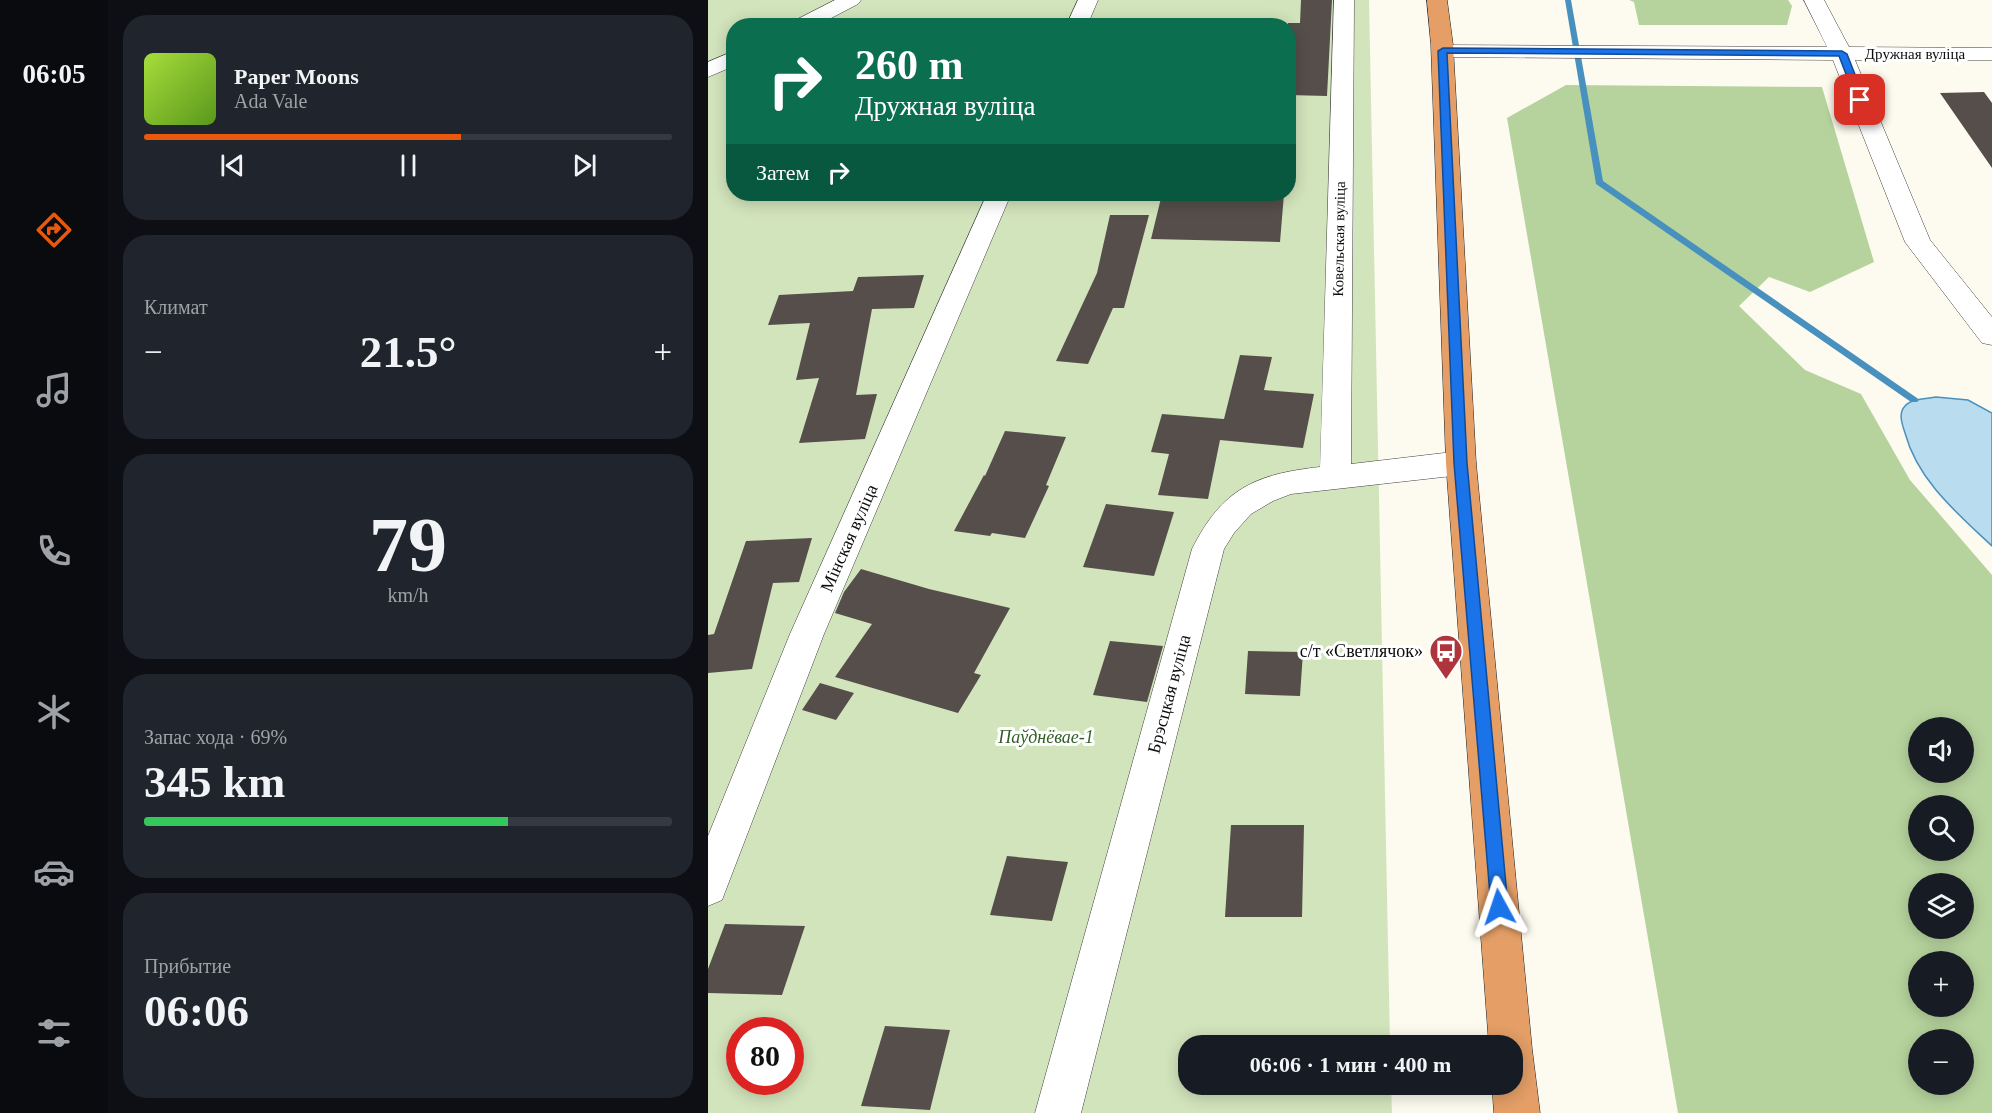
<!DOCTYPE html>
<html lang="ru">
<meta charset="utf-8">
<style>
:root{--surface:#171b24;--page:#20242c;--text:#f1f3f6;--muted:#9ea1a6;--line:#363941;--accent:#ea580c}
body{margin:0;font-family:Georgia,serif;background:var(--page);color:var(--text);height:100vh;display:flex;flex-direction:column;font-size:22px;white-space:nowrap}
*{box-sizing:border-box;margin:0}
p{font-size:20px;color:var(--muted)}
.icon{flex:none;width:33px;height:33px;fill:none;stroke:currentColor;stroke-width:2;stroke-linecap:round;stroke-linejoin:round}
.map{position:relative;flex:1;overflow:hidden}
.drawer{display:flex;flex-direction:column;gap:15px;padding:15px;background:#0d0f14;width:600px}
.drawer>*{flex:none}
.banner{position:absolute;left:18px;top:18px;width:570px;height:183px;border-radius:24px;box-shadow:0 3px 15px #0003;background:#0b6e4f;color:#fff;overflow:hidden}
.controls{position:absolute;left:1200px;top:717px;display:grid;gap:12px}
.controls a{display:grid;place-items:center;width:66px;height:66px;border-radius:50%;background:var(--surface);box-shadow:0 3px 15px #0003;font-size:30px}
.speed{position:absolute;left:18px;top:1017px;display:flex;gap:12px;font-size:30px;font-weight:700;text-align:center}
.speed>*{display:grid;place-content:center;width:78px;height:78px;border-radius:50%;background:var(--surface);box-shadow:0 3px 15px #0003;line-height:1}
.speed .limit{border:9px solid #d22;background:#fff;color:#111}
.pin{position:absolute;display:grid;place-items:center;width:51px;height:51px;color:#fff;margin:-26px;border-radius:12px;box-shadow:0 3px 9px #0006}
.me{position:absolute;width:66px;margin:-33px;rotate:355deg;stroke-linejoin:round;filter:drop-shadow(0 0 4px #0008)}
.turn{display:flex;align-items:center;gap:21px;height:126px;padding:0 30px;font-size:27px}
.turn .icon{width:78px;height:78px;stroke-width:2.5}
.turn b{display:block;font-size:42px;line-height:51px}
.then{display:flex;align-items:center;height:57px;padding:0 30px;background:#0003;gap:12px;font-size:22px}
.big{font-size:45px;font-weight:600;line-height:1.1}
.drawer .widget{flex:1;display:flex;flex-direction:column;justify-content:center;gap:9px;min-width:0;padding:0 21px;border-radius:24px;background:var(--page)}
.drawer .dial{align-items:center;gap:0}
.dial b{font-size:78px;line-height:1}
.song{display:flex;align-items:center;gap:18px}
.cover{width:72px;height:72px;border-radius:9px;background:linear-gradient(135deg,hsl(80 70% 55%),hsl(90 70% 35%))}
.played{height:6px;border-radius:3px;background:linear-gradient(90deg,var(--accent) 60%,var(--line) 60%)}
.keys{display:flex;justify-content:space-around;direction:ltr}
.heat{display:flex;justify-content:space-between;align-items:center;font-size:33px;direction:ltr}
.charge{height:9px;border-radius:4px;background:linear-gradient(90deg,#34c759 69%,var(--line) 0)}
.trip{position:absolute;left:470px;top:1035px;width:345px;height:60px;border-radius:24px;background:var(--surface);box-shadow:0 3px 15px #0003;font-weight:600;line-height:60px;text-align:center}
main{display:flex;flex:1;min-height:0}
.tabs{display:flex;flex-direction:column;width:108px;justify-content:space-around;align-items:center;background:#090b0e;color:var(--muted)}
.tabs .icon{width:42px;height:42px}
.tabs .on{color:var(--accent)}
.tabs b{font-size:27px;color:var(--text)}
.map>svg:first-child{display:block}
.green{fill:#d2e4bc;fill-rule:evenodd}
.forest{fill:#b6d39d;fill-rule:evenodd}
.water{fill:#b9dcef;stroke:#4891be;stroke-width:1.5}
.lines{fill:none;stroke-linecap:round;stroke-linejoin:round}
.stream{fill:#4891be;fill-rule:evenodd}
.building{fill:#554e4b}
.minor-casing{stroke:#404040;stroke-width:1}
.highway-casing{stroke:#1e1e1e;stroke-width:1}
.minor{fill:#fff;fill-rule:evenodd}
.highway{fill:#e49e66;fill-rule:evenodd}
.route{fill:#1a73e8;stroke:#114b97;stroke-width:1.5}
.labels{text-anchor:middle;dominant-baseline:central;stroke-width:6;stroke-linejoin:round;paint-order:stroke}
.far-street-label{font-size:15px;fill:#0d0d0d;stroke:#fff}
.street-label{font-size:18px;fill:#0d0d0d;stroke:#fff}
.poi-label{font-size:18px;fill:#0d0d0d;stroke:#fff;text-anchor:end}
.park-label{font-size:18px;font-style:italic;fill:#315e25;stroke:#fff}
</style>
<main>
<nav class="tabs">
<b>06:05</b>
<svg class="icon on" aria-label="directions" viewBox="0 0 24 24"><path d="M12 3l9 9-9 9-9-9zM9 14v-3h6M13 9l2 2-2 2"/></svg>
<svg class="icon" aria-label="music" viewBox="0 0 24 24"><path d="M9 18V5l10-2v13"/><circle cx="6" cy="18" r="3"/><circle cx="16" cy="16" r="3"/></svg>
<svg class="icon" aria-label="phone" viewBox="0 0 24 24"><path d="M5 4h4l2 5-3 2q2 4 5 5l2-3 5 2v4C11 20 4 13 5 4z"/></svg>
<svg class="icon" aria-label="climate" viewBox="0 0 24 24"><path d="M12 3v18M4 7l16 10M4 17L20 7"/></svg>
<svg class="icon" aria-label="car" viewBox="0 0 24 24"><path d="M5 17H2v-5l4-1 3-4h7l3 4 3 1v5h-3M9 17h6M6 11h13"/><circle cx="7" cy="17" r="2"/><circle cx="17" cy="17" r="2"/></svg>
<svg class="icon" aria-label="filters" viewBox="0 0 24 24"><path d="M4 7h16M4 17h16"/><circle cx="9" cy="7" r="2"/><circle cx="15" cy="17" r="2"/></svg>
</nav>
<section class="drawer">
<div class="widget">
<div class="song"><i class="cover"></i><div><b>Paper Moons</b><p>Ada Vale</p></div></div>
<div class="played"></div>
<div class="keys"><svg class="icon" aria-label="previous" viewBox="0 0 24 24"><path d="M18 5L8 12l10 7zM5 5v14"/></svg><svg class="icon" aria-label="pause" viewBox="0 0 24 24"><path d="M8 5v14M16 5v14"/></svg><svg class="icon" aria-label="next" viewBox="0 0 24 24"><path d="M6 5l10 7-10 7zM19 5v14"/></svg></div>
</div>
<div class="widget"><p>Климат</p>
<div class="heat"><a>−</a><b class="big">21.5°</b><a>+</a></div>
</div>
<div class="widget dial"><b>79</b><p>km/h</p></div>
<div class="widget"><p>Запас хода · 69%</p><b class="big">345 km</b><div class="charge"></div></div>
<div class="widget"><p>Прибытие</p><b class="big">06:06</b></div>
</section>
<div class="map">
<svg width="1284" height="1113" viewBox="0 0 1284 1113">
<rect width="100%" height="100%" fill="#fdfaef"/>
<path class="green" d="M0,0H661L682,1045L480,1046V1084L683,1085L684,1113H0ZM26,26H580V194H26ZM32,1030H82V1082H32Z"/>
<path class="forest" d="M921,0H1080L1084,6L1079,25H931L926,2Z
M858,85L1114,87L1166,262L1102,292L1061,277L1031,306L1097,370L1153,394L1202,480L1284,575V1113H970L799,118ZM1210,728H1256V772H1210ZM1210,806H1256V850H1210ZM1210,884H1256V928H1210ZM1210,962H1256V1006H1210ZM1210,1040H1256V1084H1210Z"/>
<path class="water" d="M1228,397L1260,400L1284,413V546C1249,513 1210,481 1197,433C1194,424 1190,413 1197,406C1204,398 1218,399 1228,397Z"/>
<g class="lines">
<path class="stream" d="M857,0H863L895,181L1209,398L1211,400L1209,402H1203L888,184Z"/>
</g>
<path class="building" d="M593,0H624L619,96L580,95V23H592Z
M1276,92L1284,103V168L1232,93Z
M454,194H576L572,242L443,239Z
M402,215H441L416,308H405L380,364L348,361L389,273Z
M216,275L206,308L164,309L148,395L169,394L157,439L91,443L111,378L88,380L102,323L60,325L71,295L145,291L150,277Z
M532,355L564,357L556,390L606,394L595,448L512,440L500,499L450,495L461,454L443,452L454,414L516,419Z
M297,431L358,437L338,485L341,486L317,538L284,533L282,536L246,531L276,475L277,476Z
M398,504L466,512L446,576L375,567Z
M104,538L91,582L65,583L44,669L0,673V635L6,634L38,541Z
M153,569L221,589L302,608L266,673L273,675L250,713L127,677L164,624L127,613L136,592Z
M402,641L455,646L439,702L385,695Z
M540,651L595,652L592,696L537,694Z
M112,683L146,693L128,720L94,710Z
M523,825H596L594,917H517Z
M299,856L360,862L344,921L282,915Z
M17,924L97,926L74,995L0,993V969Z
M177,1026L242,1030L222,1110L153,1106Z"/>
<g class="lines">
<defs>
<path id="minor" d="M127,0H153L150,4L108,26H81L84,22Z
M370,0H390L379,26H358Z
M626,0H646L643,464L753,451L764,455L768,463L764,471L753,475L583,494L565,501L543,514L526,533L516,549L373,1113H327L484,549C514,489 547,474 612,467Z
M1096,0H1116L1141,47L1284,48V60H1147L1222,240L1284,317V345L1274,343L1197,242L1125,60L735,57L727,56L724,51L727,46L735,45L1119,47Z
M26,51V66L0,77V62Z
M279,194H303L116,634L14,900L0,906V836L82,634Z"/>
<path id="highway" d="M719,0H739L745,45L768,463L824,1049L832,1113H786L784,1084H804V1046H781L738,463L723,45Z"/>
</defs>
<use href="#minor" class="minor-casing"/>
<use href="#highway" class="highway-casing"/>
<use href="#minor" class="minor"/>
<use href="#highway" class="highway"/>
</g>
<path class="route" d="M735,48L1134,51L1139,54L1157,100L1152,102L1148,100L1131,56L739,53L759,463L800,907L797,913L791,915L785,913L783,907L746,463L730,51Z"/>
<defs>
<symbol id="bus-pin" viewBox="-11 -11 22 30"><path d="M0 17L-7.5 6A9.5 9.5 0 1 1 7.5 6Z" fill="#ae353c" stroke="#fff"/><path d="M-5-6H5V4H4V6H2V4H-2V6H-4V4H-5ZM-3.5-4V0h7V-4ZM-3.5 1.2v1.5H-2V1.2ZM2 1.2v1.5H3.5V1.2Z" fill="#fff"/></symbol>
</defs>
<g fill-rule="evenodd">
<use href="#bus-pin" x="719" y="632" width="38" height="52"/>
</g>
<g class="labels">
<g class="far-street-label">
<text x="1207" y="54">Дружная вуліца</text>
<text transform="translate(631 239) rotate(-89)">Ковельская вуліца</text>
</g>
<g class="street-label">
<text transform="translate(141 538) rotate(-66)">Мінская вуліца</text>
<text transform="translate(461 694) rotate(-75)">Брэсцкая вуліца</text>
</g>
<g class="poi-label">
<text x="715" y="651">с/т «Светлячок»</text>
</g>
<g class="park-label">
<text x="338" y="737">Паўднёвае-1</text>
</g>
</g>
</svg>
<div class="controls">
<a><svg class="icon" aria-label="sound" viewBox="0 0 24 24"><path d="M4 9h4l5-4v14l-5-4H4zM17 9q2 3 0 6"/></svg></a>
<a><svg class="icon" aria-label="search" viewBox="0 0 24 24"><circle cx="10" cy="10" r="6"/><path d="M15 15l6 6"/></svg></a>
<a><svg class="icon" aria-label="layers" viewBox="0 0 24 24"><path d="M12 4l9 5-9 5-9-5zM3 14l9 5 9-5"/></svg></a>
<a>+</a>
<a>−</a>
</div>
<div class="speed"><div class="limit">80</div></div>
<div class="pin" style="left:1152px;top:100px;background:#d93025"><svg class="icon" aria-label="arrive" viewBox="0 0 24 24"><path d="M6 21V4h12l-3 4 3 4H6"/></svg></div>
<svg class="me" style="left:791px;top:907px" viewBox="-20 -20 40 40"><path d="M0-17L14 15 0 8-14 15z" fill="#1a73e8" stroke="#fff" stroke-width="4"/></svg>
<div class="trip">06:06 · 1 мин · 400 m</div>
<div class="banner">
<div class="turn"><svg class="icon" aria-label="right" viewBox="0 0 24 24"><path d="M7 20v-9h11M14 6l5 5-5 5"/></svg><div><b>260 m</b>Дружная вуліца</div></div>
<div class="then">Затем<svg class="icon" aria-label="right" viewBox="0 0 24 24"><path d="M7 20v-9h11M14 6l5 5-5 5"/></svg></div>
</div>
</div>
</main>
